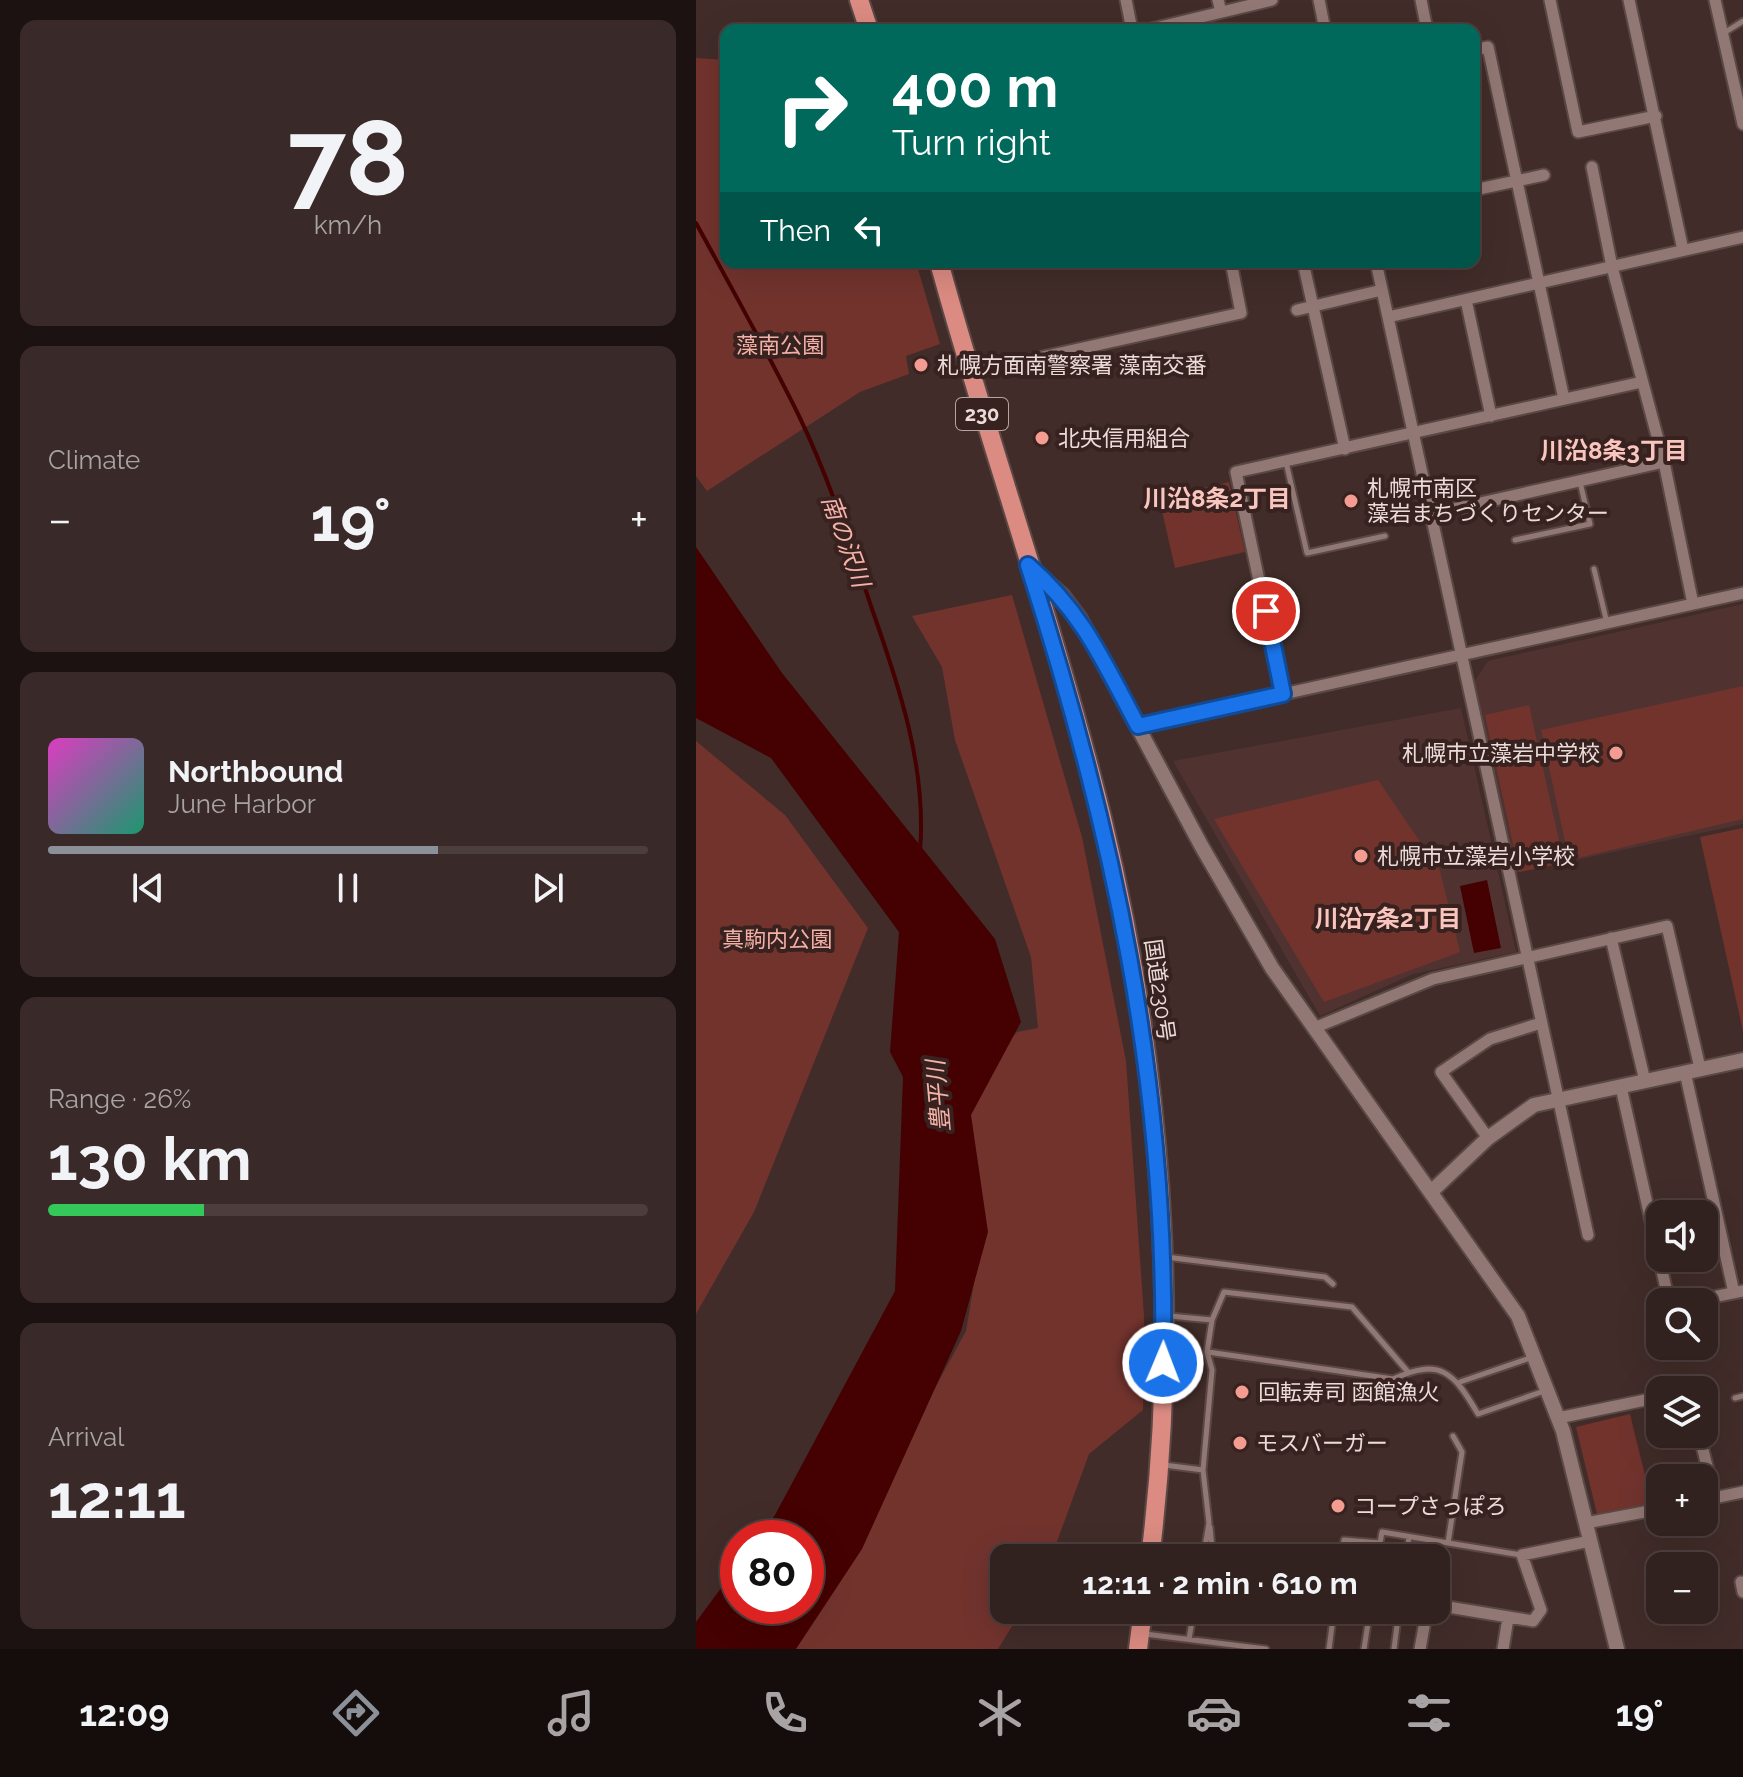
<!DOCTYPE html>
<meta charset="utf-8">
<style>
:root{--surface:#31211f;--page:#392928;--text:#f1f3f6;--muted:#a8a3a4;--line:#4c3e3d;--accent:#8c9099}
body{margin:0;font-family:Raleway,"Noto Sans JP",sans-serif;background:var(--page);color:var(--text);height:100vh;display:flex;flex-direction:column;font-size:30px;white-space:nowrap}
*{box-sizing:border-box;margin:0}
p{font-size:26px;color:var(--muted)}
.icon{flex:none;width:44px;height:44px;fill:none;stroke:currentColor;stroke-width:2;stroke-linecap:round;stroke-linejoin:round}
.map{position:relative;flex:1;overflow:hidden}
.sheet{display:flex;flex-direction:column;gap:20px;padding:20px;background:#1b1211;width:696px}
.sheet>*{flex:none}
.top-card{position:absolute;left:24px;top:24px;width:760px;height:244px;border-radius:16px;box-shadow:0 8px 32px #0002,0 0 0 2px var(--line);background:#00695c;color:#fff;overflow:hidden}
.controls{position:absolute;left:950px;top:1200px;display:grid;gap:16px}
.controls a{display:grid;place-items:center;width:72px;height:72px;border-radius:16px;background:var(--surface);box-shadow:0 8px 32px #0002,0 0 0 2px var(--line);font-size:40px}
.speed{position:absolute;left:24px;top:1520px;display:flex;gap:16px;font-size:40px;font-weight:700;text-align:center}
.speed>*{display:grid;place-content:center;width:104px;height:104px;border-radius:50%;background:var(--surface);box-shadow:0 8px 32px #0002,0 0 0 2px var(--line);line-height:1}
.speed .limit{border:12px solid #d22;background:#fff;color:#111}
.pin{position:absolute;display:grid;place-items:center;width:68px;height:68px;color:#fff;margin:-34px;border:4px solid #fff;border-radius:50%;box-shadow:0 2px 8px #0007}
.me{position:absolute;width:88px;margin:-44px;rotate:1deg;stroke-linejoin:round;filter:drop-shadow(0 0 6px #0008)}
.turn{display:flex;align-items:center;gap:28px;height:168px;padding:0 40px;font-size:36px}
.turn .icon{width:104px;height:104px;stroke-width:2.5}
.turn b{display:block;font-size:56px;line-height:68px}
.then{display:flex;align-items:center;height:76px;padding:0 40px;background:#0003;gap:16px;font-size:30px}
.big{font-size:60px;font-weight:700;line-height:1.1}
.sheet .tile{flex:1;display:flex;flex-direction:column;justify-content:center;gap:12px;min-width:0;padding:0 28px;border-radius:16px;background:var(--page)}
.sheet .dial{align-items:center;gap:0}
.dial b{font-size:104px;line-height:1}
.song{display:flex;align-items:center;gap:24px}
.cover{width:96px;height:96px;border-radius:12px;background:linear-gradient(135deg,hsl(310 70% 55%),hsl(160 70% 35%))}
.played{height:8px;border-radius:4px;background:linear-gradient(90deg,var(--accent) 65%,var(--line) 65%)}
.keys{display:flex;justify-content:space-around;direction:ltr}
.heat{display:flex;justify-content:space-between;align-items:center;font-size:44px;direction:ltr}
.charge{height:12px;border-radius:6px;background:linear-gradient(90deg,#34c759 26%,var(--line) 0)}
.trip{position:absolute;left:294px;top:1544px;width:460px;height:80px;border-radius:16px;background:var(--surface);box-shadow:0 8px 32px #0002,0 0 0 2px var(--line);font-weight:700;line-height:80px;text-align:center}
.tab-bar{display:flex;height:128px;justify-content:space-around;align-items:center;background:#140d0c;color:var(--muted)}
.tab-bar .icon{width:56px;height:56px}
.tab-bar .active{color:var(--accent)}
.tab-bar b{font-size:36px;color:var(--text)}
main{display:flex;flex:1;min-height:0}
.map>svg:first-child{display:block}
.built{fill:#503330}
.green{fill:#72332d}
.water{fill:#450001}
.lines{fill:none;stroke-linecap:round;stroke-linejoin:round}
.stream{stroke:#450001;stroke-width:4}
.service-casing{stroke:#5a4845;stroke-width:9}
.minor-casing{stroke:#5a4845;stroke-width:15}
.tertiary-casing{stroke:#5a4845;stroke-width:18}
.trunk-casing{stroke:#5a4845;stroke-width:22}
.service{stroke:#927874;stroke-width:5}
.minor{stroke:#927874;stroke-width:11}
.tertiary{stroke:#927874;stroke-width:14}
.trunk{stroke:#db8b82;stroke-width:18}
.route-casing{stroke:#114b97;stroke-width:20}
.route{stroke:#1a73e8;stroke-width:14}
.poi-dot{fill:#f59c92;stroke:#37221f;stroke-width:3}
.labels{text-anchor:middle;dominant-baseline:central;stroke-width:8;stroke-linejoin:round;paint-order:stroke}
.shield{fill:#37221f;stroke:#b5a4a2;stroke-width:2}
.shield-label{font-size:20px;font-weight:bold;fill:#ebdcda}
.park-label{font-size:22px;fill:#f3b0a7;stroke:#37221f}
.poi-label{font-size:22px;fill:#ebdcda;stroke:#37221f;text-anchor:start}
.street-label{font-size:22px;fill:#ebdcda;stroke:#37221f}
.neighbourhood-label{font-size:24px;font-weight:bold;fill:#f9c5be;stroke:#37221f}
.water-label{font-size:24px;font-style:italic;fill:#f5b2a9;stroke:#37221f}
</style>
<main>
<section class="sheet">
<div class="tile dial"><b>78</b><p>km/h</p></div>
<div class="tile"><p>Climate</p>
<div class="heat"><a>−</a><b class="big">19°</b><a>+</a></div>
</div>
<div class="tile">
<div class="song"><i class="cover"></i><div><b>Northbound</b><p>June Harbor</p></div></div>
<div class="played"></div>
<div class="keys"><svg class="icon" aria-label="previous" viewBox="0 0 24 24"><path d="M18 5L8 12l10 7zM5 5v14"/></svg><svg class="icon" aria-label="pause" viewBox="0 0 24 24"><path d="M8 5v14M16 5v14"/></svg><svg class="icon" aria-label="next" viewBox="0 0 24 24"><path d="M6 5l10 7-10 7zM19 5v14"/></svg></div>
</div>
<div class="tile"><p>Range · 26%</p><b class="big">130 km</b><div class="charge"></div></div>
<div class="tile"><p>Arrival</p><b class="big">12:11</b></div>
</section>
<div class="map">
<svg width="1047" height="1649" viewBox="0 0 1047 1649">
<rect width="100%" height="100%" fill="#412c29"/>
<path class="built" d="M1047,604V824L820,873L778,682L792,661Z
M765,708L820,952L717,974L624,1016L477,761Z"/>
<path class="green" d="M0,58L30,60V262H220L244,344L210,356L213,374L164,392L11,491L0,476Z
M533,482L549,552L479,568L463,498Z
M316,595L386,837L430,1061L448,1316L447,1410L393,1454L355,1558H308V1610H326L302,1649H97L270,1331L278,1283L266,1121L293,1063L321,1032L342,1028L335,957L259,740L246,667L216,616Z
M1047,686V819L873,860L845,730Z
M833,705L868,863L823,872L789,715Z
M0,741L89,815L172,928L58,1212L0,1314Z
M682,780L744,871L764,952L628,1002L518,819Z
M1047,828V1031L1004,837Z
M934,1414L956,1504L902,1518L880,1427Z"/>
<path class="water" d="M0,547L86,673L299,939L325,1022L275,1115L292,1232L265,1331L166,1549L100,1649H0V1622L42,1565V1606H110V1538H62L79,1515L199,1291L207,1077L194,1052L203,932L75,758L0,718Z
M791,880L805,948L778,953L764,886Z"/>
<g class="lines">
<path class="stream" d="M0,223C35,287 71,351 103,416C133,478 154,544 176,609C203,686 231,768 224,851"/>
<defs>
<path id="service" d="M1028,33L1047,21
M246,374L270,366
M590,462L611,553L689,536
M819,540L894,524L884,482
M898,569L911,623
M470,1257L629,1277L637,1284
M473,1316L516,1320
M512,1352L697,1379C745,1357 758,1373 782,1414L851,1390
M764,1382L834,1358
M1039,1398L1047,1396
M468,1465L507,1470
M514,1527L517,1558
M752,1543L766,1452L757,1436
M507,1558L513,1523L507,1470L516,1370L511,1352L516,1320L528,1292L656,1307L712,1372
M645,1558L648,1540L684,1543L686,1532L825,1555
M682,1558L684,1543
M710,1558L713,1537
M449,1634L570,1649
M493,1639L498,1610
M633,1649L638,1610
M668,1649L674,1610
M698,1649L703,1610"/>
<path id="minor" d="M430,0L436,30
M522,0L525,12
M623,0L629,30
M725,0L731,30
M854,0L882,132L960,116
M933,0L987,250
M1019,0L1047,124
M451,30L576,0
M778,50L792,47L868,399
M896,167L916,267L968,462L997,604
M778,190L848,175
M607,262L649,449
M680,262L892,1235
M770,300L795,416
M601,310L686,290
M692,317L1047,237
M274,373L545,313L535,262
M735,514L968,462
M587,694L540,472L946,382
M442,726L1047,593
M915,938L949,1081
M618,1028L737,979L971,926L1004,1068
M989,1072L1038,1293
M925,1087L973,1302
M792,1138L745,1072L794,1039L845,1023
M992,1302L1047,1291
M862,1418L964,1397
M1003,1434L1019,1498
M1008,1500L1047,1492
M890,1523L964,1509
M1045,1582L1047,1592
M740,1605L837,1621L845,1610L826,1555L894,1541
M724,1649L731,1610
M807,1649L812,1618"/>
<path id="tertiary" d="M335,568L366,595L384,619L506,847L576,968L822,1316L867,1431L921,1649
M736,1191L792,1138L838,1105L1047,1060"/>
<path id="trunk" d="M163,0L173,30
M243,262C294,448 360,630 406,818C464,1058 485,1312 454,1558
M442,1649L447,1610"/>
</defs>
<use href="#service" class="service-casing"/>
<use href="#minor" class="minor-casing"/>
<use href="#tertiary" class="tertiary-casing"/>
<use href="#trunk" class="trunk-casing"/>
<use href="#service" class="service"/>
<use href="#minor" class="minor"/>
<use href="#tertiary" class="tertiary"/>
<use href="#trunk" class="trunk"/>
</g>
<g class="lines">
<defs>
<path id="route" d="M467,1363C472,1084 417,829 332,565C388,614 407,661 442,726L587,694L570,611"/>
</defs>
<use href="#route" class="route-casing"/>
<use href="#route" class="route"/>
</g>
<g class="poi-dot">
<circle cx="225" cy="365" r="8"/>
<circle cx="346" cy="438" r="8"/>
<circle cx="655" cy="501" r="8"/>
<circle cx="920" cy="753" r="8"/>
<circle cx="665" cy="856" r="8"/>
<circle cx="546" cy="1392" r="8"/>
<circle cx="544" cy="1443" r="8"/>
<circle cx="642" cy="1506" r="8"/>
</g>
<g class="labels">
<rect class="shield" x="260" y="398" width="52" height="32" rx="6"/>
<g class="shield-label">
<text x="286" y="414">230</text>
</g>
<g class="park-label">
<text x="84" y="345">藻南公園</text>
<text x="81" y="939">真駒内公園</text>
</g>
<g class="poi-label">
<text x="241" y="365">札幌方面南警察署 藻南交番</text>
<text x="362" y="438">北央信用組合</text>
<text x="671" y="488">札幌市南区<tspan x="671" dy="25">藻岩まちづくりセンター</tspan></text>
<text x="904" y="753" text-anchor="end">札幌市立藻岩中学校</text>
<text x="681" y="856">札幌市立藻岩小学校</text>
<text x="562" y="1392">回転寿司 函館漁火</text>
<text x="560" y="1443">モスバーガー</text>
<text x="658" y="1506">コープさっぽろ</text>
</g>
<g class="street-label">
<text transform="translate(464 990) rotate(82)">国道230号</text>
</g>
<g class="neighbourhood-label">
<text x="918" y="450">川沿8条3丁目</text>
<text x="521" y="498">川沿8条2丁目</text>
<text x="692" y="918">川沿7条2丁目</text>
</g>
<g class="water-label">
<text transform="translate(150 541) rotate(70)">南の沢川</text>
<text transform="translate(242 1096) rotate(-95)">豊平川</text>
</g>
</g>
</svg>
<div class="controls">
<a><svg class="icon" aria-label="sound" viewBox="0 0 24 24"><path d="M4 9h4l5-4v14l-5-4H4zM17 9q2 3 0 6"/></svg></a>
<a><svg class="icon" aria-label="search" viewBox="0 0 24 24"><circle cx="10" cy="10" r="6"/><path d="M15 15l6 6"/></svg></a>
<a><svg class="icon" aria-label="layers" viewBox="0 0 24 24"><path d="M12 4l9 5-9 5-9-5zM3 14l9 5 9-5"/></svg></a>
<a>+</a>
<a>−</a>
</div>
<div class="speed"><div class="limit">80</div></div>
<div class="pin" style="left:570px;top:611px;background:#d93025"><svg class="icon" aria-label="arrive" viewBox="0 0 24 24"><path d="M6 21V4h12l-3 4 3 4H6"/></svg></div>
<svg class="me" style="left:467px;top:1363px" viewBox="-20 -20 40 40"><circle r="17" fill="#1a73e8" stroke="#fff" stroke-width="3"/><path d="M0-11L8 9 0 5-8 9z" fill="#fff"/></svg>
<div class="trip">12:11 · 2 min · 610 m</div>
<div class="top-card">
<div class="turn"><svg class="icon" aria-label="right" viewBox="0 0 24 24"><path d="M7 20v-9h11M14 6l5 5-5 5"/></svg><div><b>400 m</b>Turn right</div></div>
<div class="then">Then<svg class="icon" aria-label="left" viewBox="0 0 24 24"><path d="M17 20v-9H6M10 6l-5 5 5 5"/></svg></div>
</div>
</div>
</main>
<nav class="tab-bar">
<b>12:09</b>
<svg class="icon active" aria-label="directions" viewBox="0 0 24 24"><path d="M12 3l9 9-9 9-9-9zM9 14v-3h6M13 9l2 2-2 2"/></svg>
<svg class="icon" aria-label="music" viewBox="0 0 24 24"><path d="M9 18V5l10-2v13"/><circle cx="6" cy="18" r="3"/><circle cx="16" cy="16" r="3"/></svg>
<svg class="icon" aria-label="phone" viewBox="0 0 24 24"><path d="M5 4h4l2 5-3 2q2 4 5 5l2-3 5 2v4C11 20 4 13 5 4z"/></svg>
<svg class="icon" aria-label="climate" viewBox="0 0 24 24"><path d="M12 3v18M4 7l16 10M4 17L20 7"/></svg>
<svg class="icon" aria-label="car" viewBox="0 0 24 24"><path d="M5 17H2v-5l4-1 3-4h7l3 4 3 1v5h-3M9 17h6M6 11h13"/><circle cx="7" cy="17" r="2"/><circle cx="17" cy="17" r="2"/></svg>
<svg class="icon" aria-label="filters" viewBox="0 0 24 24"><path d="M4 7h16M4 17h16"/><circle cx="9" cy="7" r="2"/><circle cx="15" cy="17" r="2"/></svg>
<b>19°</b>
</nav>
